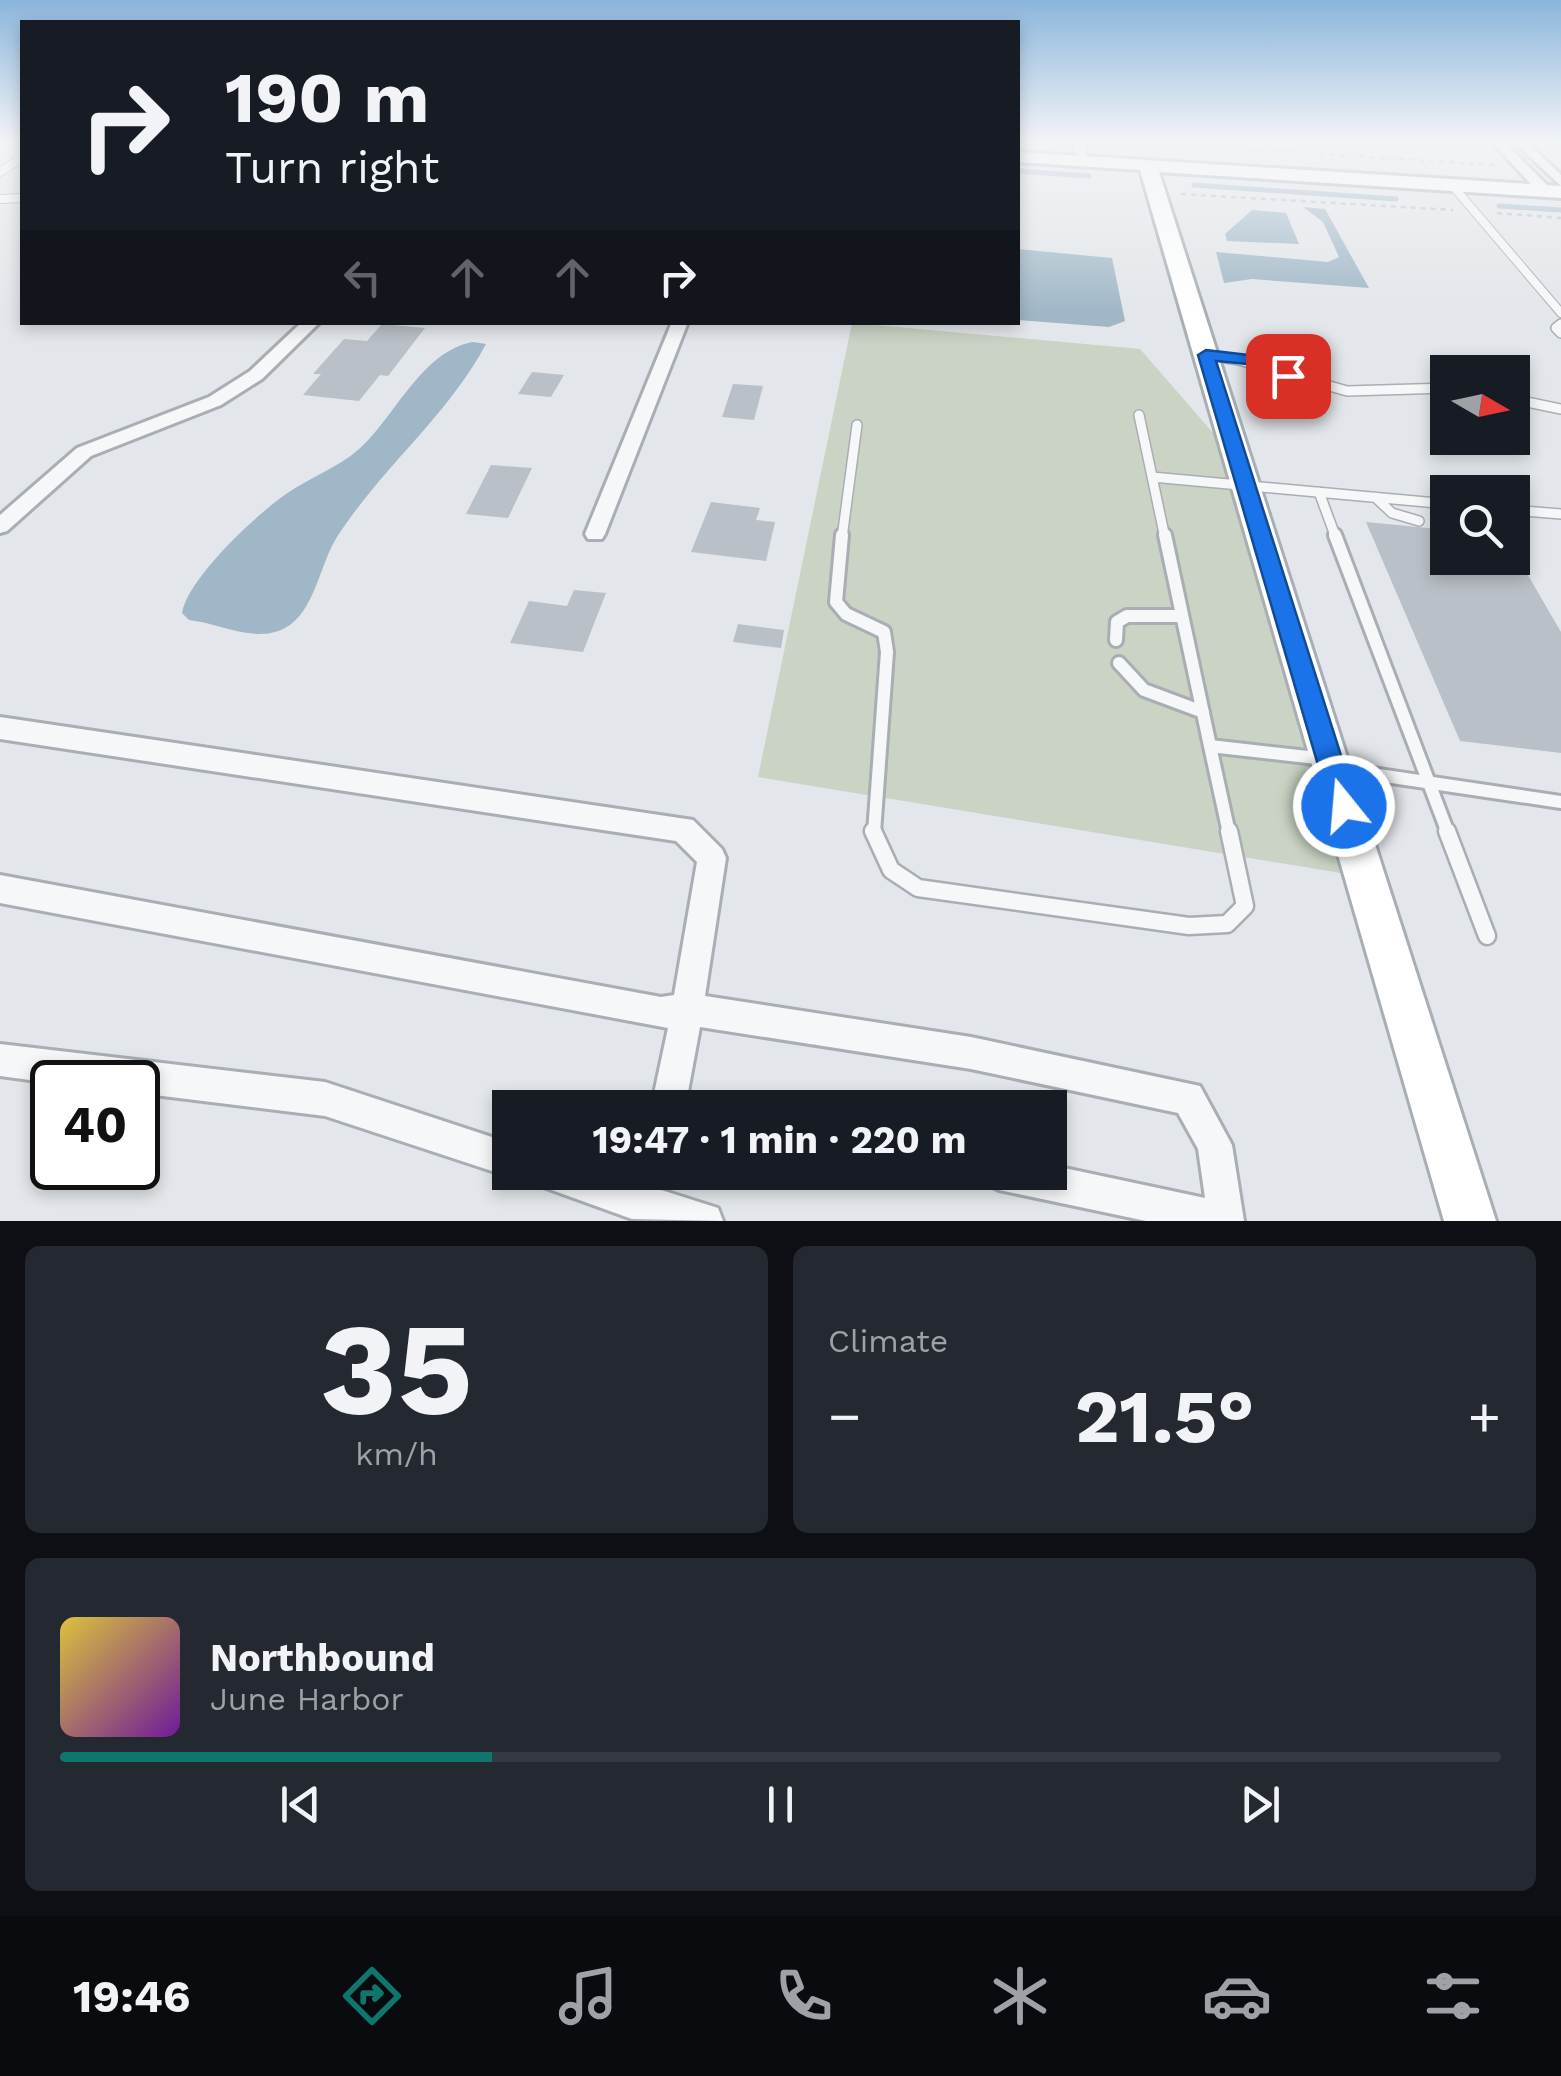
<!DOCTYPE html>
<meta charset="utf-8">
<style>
:root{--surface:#171b24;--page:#242831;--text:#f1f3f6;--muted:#9ea1a6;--line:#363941;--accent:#0f766e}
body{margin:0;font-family:"Work Sans",sans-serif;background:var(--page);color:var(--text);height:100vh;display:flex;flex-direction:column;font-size:38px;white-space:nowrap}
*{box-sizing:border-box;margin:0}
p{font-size:32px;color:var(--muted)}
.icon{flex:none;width:55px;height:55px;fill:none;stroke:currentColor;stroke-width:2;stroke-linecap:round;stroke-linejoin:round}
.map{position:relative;height:1221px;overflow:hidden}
.drawer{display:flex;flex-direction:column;gap:25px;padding:25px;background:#0d0f14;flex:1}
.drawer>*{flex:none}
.top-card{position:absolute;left:20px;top:20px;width:1000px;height:305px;border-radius:0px;box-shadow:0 5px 15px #0003;background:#171b24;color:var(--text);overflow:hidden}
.needle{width:65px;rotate:99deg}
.buttons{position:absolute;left:1430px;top:355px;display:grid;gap:20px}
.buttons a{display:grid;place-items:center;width:100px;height:100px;border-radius:0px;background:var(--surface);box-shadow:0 5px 15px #0003;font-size:50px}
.speed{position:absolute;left:30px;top:1060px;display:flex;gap:20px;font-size:50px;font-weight:700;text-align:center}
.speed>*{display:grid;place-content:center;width:130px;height:130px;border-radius:50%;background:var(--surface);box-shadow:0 5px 15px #0003;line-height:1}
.speed .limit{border:5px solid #111;border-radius:15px;background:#fff;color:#111}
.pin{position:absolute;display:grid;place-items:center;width:85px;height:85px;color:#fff;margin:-42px;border-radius:20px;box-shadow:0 5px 15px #0006}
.me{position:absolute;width:110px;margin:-55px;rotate:343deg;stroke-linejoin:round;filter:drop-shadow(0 0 8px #0008)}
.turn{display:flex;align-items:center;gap:35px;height:210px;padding:0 40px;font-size:45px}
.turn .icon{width:130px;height:130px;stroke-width:2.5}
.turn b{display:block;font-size:70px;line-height:85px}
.lanes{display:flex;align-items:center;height:95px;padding:0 40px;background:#0003;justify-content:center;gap:50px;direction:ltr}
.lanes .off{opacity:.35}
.big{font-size:75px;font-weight:700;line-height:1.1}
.drawer .tile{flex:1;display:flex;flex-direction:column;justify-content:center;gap:15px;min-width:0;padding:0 35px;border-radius:15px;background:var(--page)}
.drawer .dial{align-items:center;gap:0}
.dial b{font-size:130px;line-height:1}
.song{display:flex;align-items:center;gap:30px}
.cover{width:120px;height:120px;border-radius:15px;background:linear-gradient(135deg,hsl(50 70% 55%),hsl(280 70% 35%))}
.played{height:10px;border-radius:5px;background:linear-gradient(90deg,var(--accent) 30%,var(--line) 30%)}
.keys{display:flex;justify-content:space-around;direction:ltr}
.heat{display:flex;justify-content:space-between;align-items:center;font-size:55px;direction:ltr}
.drawer .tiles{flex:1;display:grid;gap:25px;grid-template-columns:1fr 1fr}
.tile:last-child{grid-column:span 2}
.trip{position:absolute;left:492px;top:1090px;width:575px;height:100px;border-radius:0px;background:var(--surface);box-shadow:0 5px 15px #0003;font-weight:700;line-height:100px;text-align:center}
.tabs{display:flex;height:160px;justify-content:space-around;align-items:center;background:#090b0e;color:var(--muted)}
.tabs .icon{width:70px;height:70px}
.tabs .on{color:var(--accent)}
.tabs b{font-size:45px;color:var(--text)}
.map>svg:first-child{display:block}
.green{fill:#cad3c4}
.water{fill:#a0b7c7}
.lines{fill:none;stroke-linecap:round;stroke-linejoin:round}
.stream{stroke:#a0b7c7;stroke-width:5}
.building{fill:#bac0c7}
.lane-far3-casing{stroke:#a8aeb4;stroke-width:10}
.lane-far2-casing{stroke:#a8aeb4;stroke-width:12}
.lane-far1-casing{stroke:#a8aeb4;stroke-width:18}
.lane-casing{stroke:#a8aeb4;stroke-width:21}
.street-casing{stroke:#a8aeb4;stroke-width:6}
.secondary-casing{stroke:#a8aeb4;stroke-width:6}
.path{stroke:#b9bdc1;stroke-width:2.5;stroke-dasharray:5 5;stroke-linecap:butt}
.lane-far3{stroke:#f5f7f8;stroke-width:8}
.lane-far2{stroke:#f5f7f8;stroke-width:9}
.lane-far1{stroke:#f5f7f8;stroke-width:12}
.lane{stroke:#f5f7f8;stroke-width:16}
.street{fill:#f5f7f8;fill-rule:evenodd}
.secondary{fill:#fff;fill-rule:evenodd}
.route{fill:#1a73e8;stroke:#114b97;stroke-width:2.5}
</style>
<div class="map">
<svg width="1561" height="1221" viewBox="0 0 1561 1221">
<rect width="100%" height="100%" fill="#e3e6ea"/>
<path class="green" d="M852,323L1140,349L1221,442L1347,874L758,777Z"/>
<path class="water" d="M1303,207L1325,209L1369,288L1252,279L1224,283L1216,252L1328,262L1339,257L1323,222Z
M1252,210L1286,213L1299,244L1227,241L1225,234Z
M1018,249L1112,258L1125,321L1109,327L1018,320Z
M473,342L486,344C447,417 383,466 337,537C320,563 315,612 285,628C256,644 219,623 189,620L182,613C188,578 256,515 286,494C309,478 337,468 358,450C394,419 421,351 473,342Z"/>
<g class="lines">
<path class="stream" d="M1018,171L1089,176
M1194,185L1396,199
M1499,206L1561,210"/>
</g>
<path class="building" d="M382,324L425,328L388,376L380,375L359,401L303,395L321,374H313L344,339L367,341Z
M532,372L564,375L551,397L518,394Z
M733,384L763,386L754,420L722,417Z
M491,465L532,468L508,518L466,514Z
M711,502L760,508L756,520L775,522L766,561L691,552Z
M1366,522L1448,530V558H1518L1561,632V753L1460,741Z
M574,590L606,593L583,652L510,643L529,601L567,606Z
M738,624L784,630L781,648L733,642Z"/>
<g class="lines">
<defs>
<path id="lane-far3" d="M0,172L22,158
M1452,185L1561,313
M0,199L22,198"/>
<path id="lane-far2" d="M1561,324L1556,328L1561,333
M1206,355L1239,360L1347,391L1448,388
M1512,399L1561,409
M1139,415L1165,538
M1152,477L1448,504
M1319,492L1336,538
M1375,497L1392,513L1419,521
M1512,510L1561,514
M842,538L857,425"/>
<path id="lane-far1" d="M842,535L836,602L846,614L884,632L887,652L874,833
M1165,535L1210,746
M1335,535L1448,833
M1116,640L1117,622L1127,616H1182
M1119,663L1144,690L1203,712
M1338,769L1561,802
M1229,833L1210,746L1325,759"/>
<path id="lane" d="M873,831L891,870L918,888L1189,926L1227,924L1245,906L1229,831
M1447,831L1487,936"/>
<path id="street" d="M1073,142H1085L1088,165L1078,162Z
M1492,142H1504L1550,188V194H1540Z
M1514,142H1527L1561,175V186Z
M302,322L319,323L262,379L221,405L91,456L7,531L0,533V515L77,448L209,397L250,371Z
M672,322H688L605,534L602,539H588L585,534Z
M0,717L693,820L722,849L726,858L705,996L971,1037L1200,1086L1232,1145L1244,1221H1146L999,1190L987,1184L982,1172H1050V1165L1205,1198L1198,1149L1178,1113L971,1069L700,1027L685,1108H651L668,1028L0,903V875L661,997L674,995L697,862L676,841L0,739Z
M0,1044L325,1082L510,1143V1172H522L510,1177L325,1116L138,1093V1082L52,1083L0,1076Z
M530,1172H606L623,1178L625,1172H660L655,1188L718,1208L723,1221L632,1219L535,1184Z"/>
<path id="secondary" d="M1018,152L1561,186V198L1159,172L1496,1221H1444L1140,170L1018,162Z"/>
</defs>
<use href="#lane-far3" class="lane-far3-casing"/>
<use href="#lane-far2" class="lane-far2-casing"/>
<use href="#lane-far1" class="lane-far1-casing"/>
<use href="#lane" class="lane-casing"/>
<use href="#street" class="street-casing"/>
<use href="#secondary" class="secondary-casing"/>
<path class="path" d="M1130,142L1497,165
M1181,194L1453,210
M1497,213L1561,218"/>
<use href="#lane-far3" class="lane-far3"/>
<use href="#lane-far2" class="lane-far2"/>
<use href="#lane-far1" class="lane-far1"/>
<use href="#lane" class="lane"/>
<use href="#street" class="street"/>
<use href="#secondary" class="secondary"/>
</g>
<linearGradient id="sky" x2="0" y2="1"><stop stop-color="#8bb5db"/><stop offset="0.45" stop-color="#f2f4f6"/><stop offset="1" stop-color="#f2f4f6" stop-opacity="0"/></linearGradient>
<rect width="1561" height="313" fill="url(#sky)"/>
<path class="route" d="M1206,350L1257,356L1297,376L1288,381L1248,364L1216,361L1357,806L1353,815L1344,819L1334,815L1330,806L1198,355Z"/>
</svg>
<div class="buttons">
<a><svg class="needle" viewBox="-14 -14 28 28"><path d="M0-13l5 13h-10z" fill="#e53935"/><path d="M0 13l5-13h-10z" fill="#9ea1a6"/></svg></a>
<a><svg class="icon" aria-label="search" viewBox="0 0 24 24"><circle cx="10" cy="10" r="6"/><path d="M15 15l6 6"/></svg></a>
</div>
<div class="speed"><div class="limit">40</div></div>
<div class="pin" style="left:1288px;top:376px;background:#d93025"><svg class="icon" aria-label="arrive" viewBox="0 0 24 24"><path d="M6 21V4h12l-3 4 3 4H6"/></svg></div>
<svg class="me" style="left:1344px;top:806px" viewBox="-20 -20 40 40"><circle r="17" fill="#1a73e8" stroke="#fff" stroke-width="3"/><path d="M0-11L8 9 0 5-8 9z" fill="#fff"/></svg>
<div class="trip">19:47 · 1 min · 220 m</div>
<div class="top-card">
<div class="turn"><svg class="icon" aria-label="right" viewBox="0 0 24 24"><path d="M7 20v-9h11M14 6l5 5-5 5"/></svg><div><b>190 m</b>Turn right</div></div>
<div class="lanes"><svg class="icon off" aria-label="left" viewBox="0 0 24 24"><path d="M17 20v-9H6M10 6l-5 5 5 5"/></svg><svg class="icon off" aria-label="ahead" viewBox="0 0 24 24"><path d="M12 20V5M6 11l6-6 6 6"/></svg><svg class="icon off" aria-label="ahead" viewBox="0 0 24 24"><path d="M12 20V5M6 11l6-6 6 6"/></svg><svg class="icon" aria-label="right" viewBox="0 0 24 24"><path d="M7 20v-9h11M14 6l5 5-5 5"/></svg></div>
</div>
</div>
<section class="drawer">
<div class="tiles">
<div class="tile dial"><b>35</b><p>km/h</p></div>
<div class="tile"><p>Climate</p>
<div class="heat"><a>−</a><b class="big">21.5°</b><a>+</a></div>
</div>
<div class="tile">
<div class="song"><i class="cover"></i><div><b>Northbound</b><p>June Harbor</p></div></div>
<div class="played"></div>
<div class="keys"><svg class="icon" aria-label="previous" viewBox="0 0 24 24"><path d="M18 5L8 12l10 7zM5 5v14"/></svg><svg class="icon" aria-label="pause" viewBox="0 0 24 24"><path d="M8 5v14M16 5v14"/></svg><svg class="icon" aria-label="next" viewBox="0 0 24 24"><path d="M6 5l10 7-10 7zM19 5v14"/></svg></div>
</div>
</div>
</section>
<nav class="tabs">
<b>19:46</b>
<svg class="icon on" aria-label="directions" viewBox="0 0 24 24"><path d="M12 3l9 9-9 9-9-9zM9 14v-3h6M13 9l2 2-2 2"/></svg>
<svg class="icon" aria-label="music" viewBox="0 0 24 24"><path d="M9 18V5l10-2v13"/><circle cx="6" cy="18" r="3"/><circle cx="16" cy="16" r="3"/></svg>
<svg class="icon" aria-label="phone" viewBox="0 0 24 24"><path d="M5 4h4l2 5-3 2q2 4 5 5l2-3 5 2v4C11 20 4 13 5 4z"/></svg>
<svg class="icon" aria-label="climate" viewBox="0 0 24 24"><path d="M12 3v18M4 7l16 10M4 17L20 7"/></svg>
<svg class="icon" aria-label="car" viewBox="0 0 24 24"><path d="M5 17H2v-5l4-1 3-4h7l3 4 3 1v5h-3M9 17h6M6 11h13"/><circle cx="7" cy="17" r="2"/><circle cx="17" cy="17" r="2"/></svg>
<svg class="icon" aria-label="filters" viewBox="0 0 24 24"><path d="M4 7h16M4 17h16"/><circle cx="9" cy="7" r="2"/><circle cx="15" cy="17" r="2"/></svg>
</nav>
